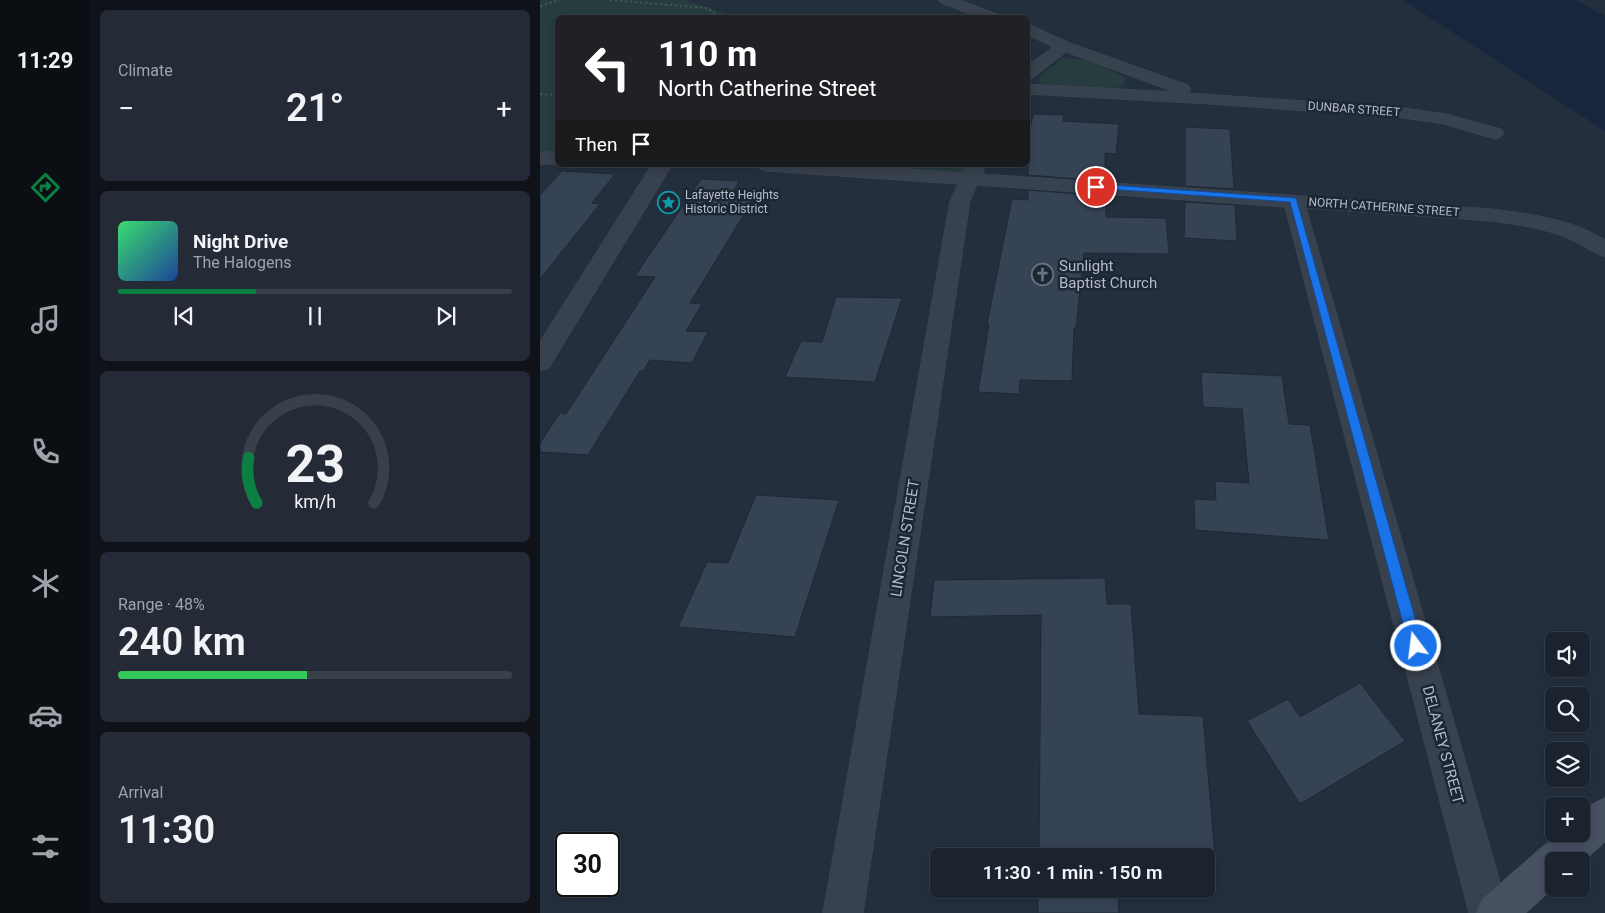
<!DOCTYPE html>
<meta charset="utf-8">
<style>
:root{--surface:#1b232e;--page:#242b36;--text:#f1f3f6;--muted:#a0a4aa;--line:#39404a;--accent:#0b8043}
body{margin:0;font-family:Roboto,sans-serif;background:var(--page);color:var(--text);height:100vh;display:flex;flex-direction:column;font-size:19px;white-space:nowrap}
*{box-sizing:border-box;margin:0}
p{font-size:16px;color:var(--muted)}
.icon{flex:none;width:28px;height:28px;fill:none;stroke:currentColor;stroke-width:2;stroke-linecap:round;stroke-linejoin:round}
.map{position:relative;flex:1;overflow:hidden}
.drawer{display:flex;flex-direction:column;gap:10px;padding:10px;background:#0f1319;width:450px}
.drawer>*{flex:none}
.banner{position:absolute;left:15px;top:15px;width:475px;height:152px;border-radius:8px;box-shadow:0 2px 8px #0003,0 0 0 1px var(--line);background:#202124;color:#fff;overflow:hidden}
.buttons{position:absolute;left:1005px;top:632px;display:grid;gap:10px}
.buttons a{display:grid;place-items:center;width:45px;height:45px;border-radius:8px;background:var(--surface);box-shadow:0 2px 8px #0003,0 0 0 1px var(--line);font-size:25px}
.speed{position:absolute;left:15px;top:832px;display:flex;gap:10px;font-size:25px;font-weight:700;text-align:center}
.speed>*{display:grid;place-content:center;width:65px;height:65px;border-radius:50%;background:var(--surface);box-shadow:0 2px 8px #0003,0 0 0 1px var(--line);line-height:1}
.speed .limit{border:2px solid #111;border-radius:8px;background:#fff;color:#111}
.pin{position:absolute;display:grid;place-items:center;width:42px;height:42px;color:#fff;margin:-21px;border:2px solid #fff;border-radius:50%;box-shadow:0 1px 5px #0007}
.me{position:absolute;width:55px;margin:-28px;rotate:345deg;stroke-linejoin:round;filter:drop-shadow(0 0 4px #0008)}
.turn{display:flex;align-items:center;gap:18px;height:105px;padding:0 20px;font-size:22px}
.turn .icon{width:65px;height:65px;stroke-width:2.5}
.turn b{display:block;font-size:35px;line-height:42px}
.then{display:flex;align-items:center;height:48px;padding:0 20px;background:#0003;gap:10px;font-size:19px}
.big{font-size:38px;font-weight:600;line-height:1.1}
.drawer .tile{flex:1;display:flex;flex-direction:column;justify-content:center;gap:8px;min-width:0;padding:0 18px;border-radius:8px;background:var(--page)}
.drawer .dial{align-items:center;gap:0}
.dial svg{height:130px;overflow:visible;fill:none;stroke:var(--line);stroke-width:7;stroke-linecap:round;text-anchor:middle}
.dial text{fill:var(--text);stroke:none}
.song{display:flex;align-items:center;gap:15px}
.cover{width:60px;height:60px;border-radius:8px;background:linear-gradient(135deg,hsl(140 70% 55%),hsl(220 70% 35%))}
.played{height:5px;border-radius:2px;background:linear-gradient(90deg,var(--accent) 35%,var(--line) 35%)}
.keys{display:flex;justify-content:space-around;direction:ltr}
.heat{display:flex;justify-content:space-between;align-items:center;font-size:28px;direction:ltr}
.charge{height:8px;border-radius:4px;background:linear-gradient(90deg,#34c759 48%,var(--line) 0)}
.trip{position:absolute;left:390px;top:848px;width:285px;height:50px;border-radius:8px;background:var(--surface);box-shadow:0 2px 8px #0003,0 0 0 1px var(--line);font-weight:600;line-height:50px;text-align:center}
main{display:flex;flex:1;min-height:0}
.tab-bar{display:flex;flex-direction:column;width:90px;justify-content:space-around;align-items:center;background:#0b0e12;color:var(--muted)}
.tab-bar .icon{width:35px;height:35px}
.tab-bar .current{color:var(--accent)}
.tab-bar b{font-size:22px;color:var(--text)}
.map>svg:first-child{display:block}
.green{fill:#263c3f}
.water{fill:#17263c}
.building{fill:#364354;stroke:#1f2835}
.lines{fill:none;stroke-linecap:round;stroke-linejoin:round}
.street-casing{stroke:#414a57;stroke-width:1}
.secondary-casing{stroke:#414a57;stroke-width:1}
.path{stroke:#3f5557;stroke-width:2;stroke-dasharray:2.5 2.5;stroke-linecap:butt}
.street{fill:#38414e;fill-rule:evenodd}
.secondary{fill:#465061;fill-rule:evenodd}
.route{fill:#1a73e8;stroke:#114b97}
.labels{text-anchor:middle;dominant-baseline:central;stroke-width:5;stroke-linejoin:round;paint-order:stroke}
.far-street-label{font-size:12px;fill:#b4bcc9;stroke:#1d2633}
.far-poi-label{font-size:12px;fill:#b4bcc9;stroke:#1d2633;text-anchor:start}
.poi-label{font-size:15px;fill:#b4bcc9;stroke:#1d2633;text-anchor:start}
.street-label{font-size:15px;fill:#b4bcc9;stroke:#1d2633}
</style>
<main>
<nav class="tab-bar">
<b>11:29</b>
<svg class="icon current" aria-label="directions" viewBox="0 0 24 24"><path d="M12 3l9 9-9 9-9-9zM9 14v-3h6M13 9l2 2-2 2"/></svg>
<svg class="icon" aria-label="music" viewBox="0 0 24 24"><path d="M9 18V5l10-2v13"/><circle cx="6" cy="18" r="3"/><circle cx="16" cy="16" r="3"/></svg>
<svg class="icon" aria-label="phone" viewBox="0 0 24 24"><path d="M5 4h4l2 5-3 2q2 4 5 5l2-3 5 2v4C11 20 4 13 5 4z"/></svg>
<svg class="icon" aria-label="climate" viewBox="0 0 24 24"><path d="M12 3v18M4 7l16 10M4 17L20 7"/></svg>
<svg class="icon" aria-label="car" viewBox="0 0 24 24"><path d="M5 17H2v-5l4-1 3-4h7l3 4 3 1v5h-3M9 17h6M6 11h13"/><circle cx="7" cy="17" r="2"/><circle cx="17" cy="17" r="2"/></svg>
<svg class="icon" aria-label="filters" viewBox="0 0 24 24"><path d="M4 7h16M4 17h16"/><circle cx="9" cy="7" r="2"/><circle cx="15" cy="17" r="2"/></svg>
</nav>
<section class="drawer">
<div class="tile"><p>Climate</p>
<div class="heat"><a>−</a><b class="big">21°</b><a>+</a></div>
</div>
<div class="tile">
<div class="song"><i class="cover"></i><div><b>Night Drive</b><p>The Halogens</p></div></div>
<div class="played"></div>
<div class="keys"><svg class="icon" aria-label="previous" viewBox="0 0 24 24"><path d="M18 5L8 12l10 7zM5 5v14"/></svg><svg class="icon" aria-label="pause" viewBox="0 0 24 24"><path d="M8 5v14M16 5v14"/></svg><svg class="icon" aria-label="next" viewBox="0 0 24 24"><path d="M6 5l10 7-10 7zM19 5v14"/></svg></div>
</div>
<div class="tile dial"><svg viewBox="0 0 100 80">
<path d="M14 69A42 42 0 1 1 86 69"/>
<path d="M14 69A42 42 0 0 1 9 41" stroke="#0b8043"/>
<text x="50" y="56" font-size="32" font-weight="700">23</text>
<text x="50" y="72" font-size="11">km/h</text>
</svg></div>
<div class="tile"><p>Range · 48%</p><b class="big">240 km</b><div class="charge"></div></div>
<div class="tile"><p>Arrival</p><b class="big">11:30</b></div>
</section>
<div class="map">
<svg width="1065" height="913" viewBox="0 0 1065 913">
<rect width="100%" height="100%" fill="#242f3e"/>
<path class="green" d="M0,0H146L196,17L18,18L17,158H0Z
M523,58L547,59L586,78L582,87C566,89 514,88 500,82L499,77Z
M227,165H436L431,178Z"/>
<path class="water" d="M863,0H1036L1065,16V131Z"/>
<path class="building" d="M493,114L524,115L523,121L579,124L576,154L565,153V181L488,175V140Z
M645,127L690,129L694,189L645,186Z
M22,171L75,174L52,203L60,204L0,279V195Z
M161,179L199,181L193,192L217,193L150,303L162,304L146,331L168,332L152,363L110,360L103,371H100L48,455L0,452V443L20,413L26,414L115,277L95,276Z
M488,190L566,196V217L626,218L629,254L544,253L536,328H534L532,381L480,380L479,394L438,392L449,324H447L472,199L488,200Z
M645,202L695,205L697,241L644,238Z
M296,297L362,298L335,382L245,377L261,341L282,342Z
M661,372L742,376L749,424L770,425L789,540L655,530L654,499L676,500L675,481L709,483L702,409L663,407Z
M216,495L299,500L255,637L138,627L167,562L188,563Z
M565,578L567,604H591L599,714L663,716L675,856H499L501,615L390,617L394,580Z
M820,683L865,741L760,804L707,721L748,699L760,717Z
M498,889H578L579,913H498Z"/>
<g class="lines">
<defs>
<path id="street" d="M399,0H420L460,15L462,18H440L401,3Z
M488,24L530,43L648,85L651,89L648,93L864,108L906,114L961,129L964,133L961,137L955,139L904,124L864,118L670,104L488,94V84L634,92L526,52L494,77L488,78V65L513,47L488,35Z
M0,152H18V164H0Z
M112,165H132L9,368L0,371V342Z
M217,165H312L423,173L426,165H446L442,174L952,209C990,214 1032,219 1065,240V257C1052,253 1042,244 1030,239C1005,228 978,225 952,221L766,208L969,913H929L745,207L437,185L430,201L323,913H283L410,201L418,184L227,171L220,169Z"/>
<path id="secondary" d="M1065,798V842L1041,864V861H1014V888L986,913H936L942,899L1017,834H1041V813L1052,804Z"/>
</defs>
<use href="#street" class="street-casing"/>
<use href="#secondary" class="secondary-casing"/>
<path class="path" d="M70,0L168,8L180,18
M0,6L20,0
M0,94L18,95"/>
<use href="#street" class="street"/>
<use href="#secondary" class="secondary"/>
</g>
<path class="route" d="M556,184L756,198L883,646L881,651L876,653L871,651L869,646L750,202L553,188L552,187Z"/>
<defs>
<symbol id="sight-ring" viewBox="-11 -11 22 22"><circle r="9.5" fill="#1d2633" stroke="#0f9aa8" stroke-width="1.5"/><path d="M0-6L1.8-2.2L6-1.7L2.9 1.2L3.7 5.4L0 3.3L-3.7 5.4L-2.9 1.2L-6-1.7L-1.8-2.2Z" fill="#0f9aa8"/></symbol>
<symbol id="church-ring" viewBox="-11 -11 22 22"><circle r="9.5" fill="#1d2633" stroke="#6b7280" stroke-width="1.5"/><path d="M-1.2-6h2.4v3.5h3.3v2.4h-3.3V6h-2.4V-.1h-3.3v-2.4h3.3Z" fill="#6b7280"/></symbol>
</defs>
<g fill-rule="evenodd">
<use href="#sight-ring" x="116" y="190" width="25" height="25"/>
<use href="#church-ring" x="490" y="262" width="25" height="25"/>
</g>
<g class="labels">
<g class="far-street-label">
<text transform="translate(814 109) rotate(4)">DUNBAR STREET</text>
<text transform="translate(844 207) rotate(4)">NORTH CATHERINE STREET</text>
</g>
<g class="far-poi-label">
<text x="145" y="195">Lafayette Heights<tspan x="145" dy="14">Historic District</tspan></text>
</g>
<g class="poi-label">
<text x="519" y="266">Sunlight<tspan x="519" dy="17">Baptist Church</tspan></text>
</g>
<g class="street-label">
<text transform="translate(365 538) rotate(-81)">LINCOLN STREET</text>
<text transform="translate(903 745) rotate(75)">DELANEY STREET</text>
</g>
</g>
</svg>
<div class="buttons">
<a><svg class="icon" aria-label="sound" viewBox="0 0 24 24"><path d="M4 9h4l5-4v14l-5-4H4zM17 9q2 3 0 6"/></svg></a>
<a><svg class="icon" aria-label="search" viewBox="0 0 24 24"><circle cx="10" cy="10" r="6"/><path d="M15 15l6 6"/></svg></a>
<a><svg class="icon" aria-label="layers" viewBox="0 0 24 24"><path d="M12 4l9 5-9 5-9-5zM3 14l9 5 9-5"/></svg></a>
<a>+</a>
<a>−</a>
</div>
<div class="speed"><div class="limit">30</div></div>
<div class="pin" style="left:556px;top:187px;background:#d93025"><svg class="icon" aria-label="arrive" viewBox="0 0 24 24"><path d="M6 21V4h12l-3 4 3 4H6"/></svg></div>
<svg class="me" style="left:876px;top:646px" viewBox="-20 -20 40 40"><circle r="17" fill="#1a73e8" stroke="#fff" stroke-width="3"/><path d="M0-11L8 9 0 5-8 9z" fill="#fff"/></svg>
<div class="trip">11:30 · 1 min · 150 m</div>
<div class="banner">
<div class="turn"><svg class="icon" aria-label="left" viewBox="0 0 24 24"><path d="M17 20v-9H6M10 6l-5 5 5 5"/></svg><div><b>110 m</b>North Catherine Street</div></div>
<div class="then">Then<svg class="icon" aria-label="arrive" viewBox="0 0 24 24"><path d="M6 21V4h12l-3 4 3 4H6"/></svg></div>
</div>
</div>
</main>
